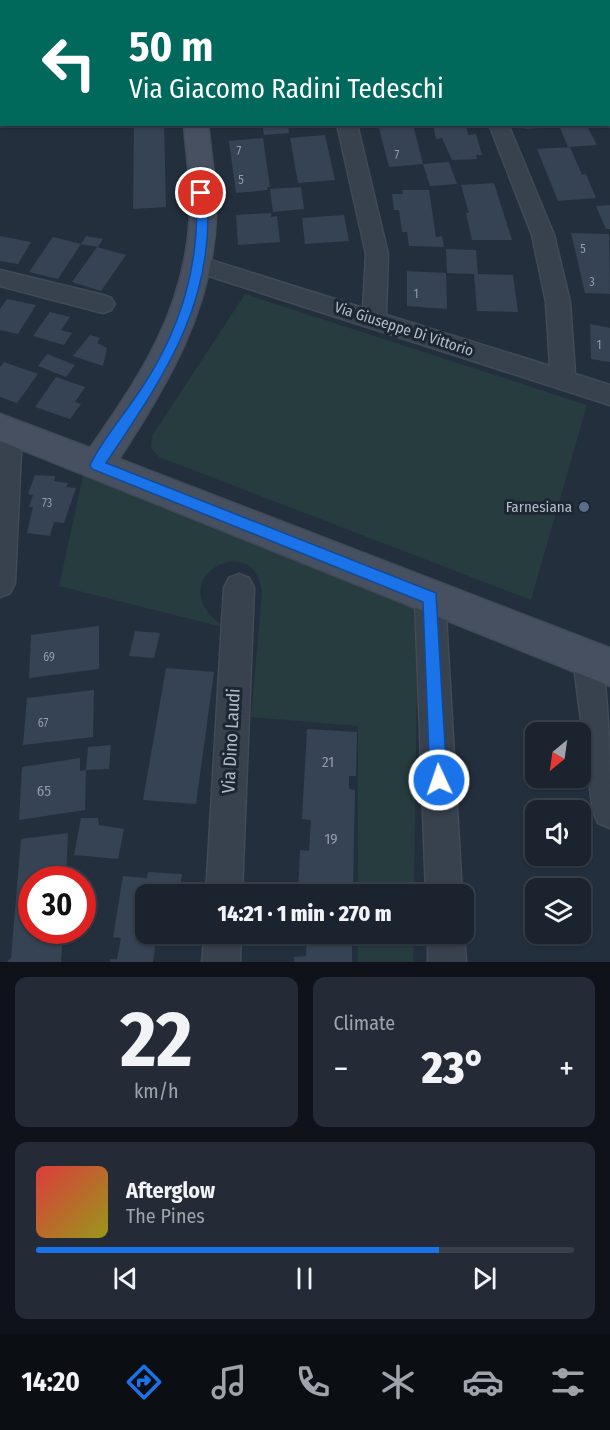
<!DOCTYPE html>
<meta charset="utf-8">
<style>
:root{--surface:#1b232e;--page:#242b36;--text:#f1f3f6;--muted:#a0a4aa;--line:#39404a;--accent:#1a73e8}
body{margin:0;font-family:"Fira Sans Condensed",sans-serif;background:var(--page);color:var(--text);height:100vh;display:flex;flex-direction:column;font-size:22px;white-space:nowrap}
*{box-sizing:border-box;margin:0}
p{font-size:20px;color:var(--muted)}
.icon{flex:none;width:33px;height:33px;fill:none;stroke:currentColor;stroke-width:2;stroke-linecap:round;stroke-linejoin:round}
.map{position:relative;height:962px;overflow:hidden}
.sheet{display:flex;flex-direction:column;gap:15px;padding:15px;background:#0f1319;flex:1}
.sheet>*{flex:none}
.top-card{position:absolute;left:0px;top:0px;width:610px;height:126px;box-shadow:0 2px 4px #0004,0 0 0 2px var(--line);background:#00695c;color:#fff;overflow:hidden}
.needle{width:39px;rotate:209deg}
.fabs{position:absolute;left:525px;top:722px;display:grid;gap:12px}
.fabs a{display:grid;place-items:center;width:66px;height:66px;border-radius:12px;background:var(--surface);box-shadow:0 2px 4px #0004,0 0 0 2px var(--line);font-size:30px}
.speed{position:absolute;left:18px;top:866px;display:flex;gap:12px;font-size:30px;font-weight:700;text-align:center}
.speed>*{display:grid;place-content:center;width:78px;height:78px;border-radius:50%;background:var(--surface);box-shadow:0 2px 4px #0004,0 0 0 2px var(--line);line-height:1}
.speed .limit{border:9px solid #d22;background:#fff;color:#111}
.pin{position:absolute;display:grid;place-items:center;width:51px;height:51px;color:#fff;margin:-26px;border:3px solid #fff;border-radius:50%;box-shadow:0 2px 6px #0007}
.me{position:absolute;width:66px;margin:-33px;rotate:357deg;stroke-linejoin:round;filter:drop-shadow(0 0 4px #0008)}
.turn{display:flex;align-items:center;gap:21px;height:126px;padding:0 30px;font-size:27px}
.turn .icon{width:78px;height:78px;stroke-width:2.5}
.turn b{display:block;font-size:42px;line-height:51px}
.big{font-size:45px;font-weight:800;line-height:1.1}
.sheet .card{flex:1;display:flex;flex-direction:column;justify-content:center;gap:9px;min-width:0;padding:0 21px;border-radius:12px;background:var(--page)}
.sheet .dial{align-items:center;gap:0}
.dial b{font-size:78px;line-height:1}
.song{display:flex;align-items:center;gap:18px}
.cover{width:72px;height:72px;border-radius:9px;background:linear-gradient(135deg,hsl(0 70% 55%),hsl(60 70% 35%))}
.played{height:6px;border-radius:3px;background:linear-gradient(90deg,var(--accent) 75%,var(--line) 75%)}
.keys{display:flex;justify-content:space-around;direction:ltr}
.heat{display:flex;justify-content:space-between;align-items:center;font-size:33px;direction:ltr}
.sheet .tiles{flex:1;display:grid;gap:15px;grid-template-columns:1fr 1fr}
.card:last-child{grid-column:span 2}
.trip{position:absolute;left:135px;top:884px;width:339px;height:60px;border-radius:12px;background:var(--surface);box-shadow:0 2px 4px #0004,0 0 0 2px var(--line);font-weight:800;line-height:60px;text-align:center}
.tab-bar{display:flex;height:96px;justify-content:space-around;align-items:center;background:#0b0e12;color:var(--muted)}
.tab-bar .icon{width:42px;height:42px}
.tab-bar .current{color:var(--accent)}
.tab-bar b{font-size:27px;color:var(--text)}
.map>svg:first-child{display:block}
.green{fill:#263c3f}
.building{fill:#364354}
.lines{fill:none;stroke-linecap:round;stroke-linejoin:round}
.street-casing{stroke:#414a57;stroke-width:3}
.secondary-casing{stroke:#414a57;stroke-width:3}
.street{fill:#38414e;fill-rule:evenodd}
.secondary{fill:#465061;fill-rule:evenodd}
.route{fill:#1a73e8;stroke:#114b97;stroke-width:1.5}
.service-dot{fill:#5c6f8a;stroke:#1d2633;stroke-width:2}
.labels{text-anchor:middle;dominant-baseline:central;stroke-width:6;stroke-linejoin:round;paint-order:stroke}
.number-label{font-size:12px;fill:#929caa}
.street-label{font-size:15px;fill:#b4bcc9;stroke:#1d2633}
.poi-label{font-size:15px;fill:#b4bcc9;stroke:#1d2633;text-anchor:end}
.near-number-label{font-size:15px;fill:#929caa}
.near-street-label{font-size:18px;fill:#b4bcc9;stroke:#1d2633}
</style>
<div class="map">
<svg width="610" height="962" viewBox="0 0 610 962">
<rect width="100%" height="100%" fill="#242f3e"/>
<path class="green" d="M245,294L587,405L531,600L159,457L151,448L152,436Z
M83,476L418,606L414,894H358V726L251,717L262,593C256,525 154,581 226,628L59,586Z
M358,933H414L413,962H358Z"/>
<path class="building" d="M134,124H164L166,207L133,209Z
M262,124H288L289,133L264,135Z
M378,124H413L423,164L389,167Z
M433,124H466L468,135L476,134L482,155H476L477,159L452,160L442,138L436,139Z
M523,124H555L556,127L525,129Z
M587,126L597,145L568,147L560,128Z
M325,135L335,180L298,183L290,138Z
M263,138L270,187H267L268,190L236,193L229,141Z
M570,147L582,175L586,174L596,198L558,201L537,149Z
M449,162L457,184L430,186L423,164Z
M494,183L512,240H472L466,213H469L461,185Z
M301,187L304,209L273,212L270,189Z
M402,190H429L436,237L442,236L444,247L409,246L407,232H402L399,210H394L392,194H403Z
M610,205V229H606L596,206Z
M271,213V217L277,216L280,242L238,245L236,215Z
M344,215L349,241L305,244L302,218Z
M571,233L609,234L610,294L585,293Z
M0,236L31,242L18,264L0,261Z
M86,236L103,239L98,247L81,244Z
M53,237L81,244L58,279L29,272Z
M97,247L126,255L101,291L72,282Z
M446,249L476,250L478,274L513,275L518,312L477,311L474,274L447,273Z
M407,271L446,273L447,309L407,306Z
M7,299L36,305L18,334L0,330V309Z
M50,312L70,317L61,330L72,333L64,345L33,336Z
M590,324L610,328V362L591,359Z
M90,335L100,338L97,343L107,348L103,366L73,356Z
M47,354L75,365L66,377L38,366Z
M4,362L38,374L17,403L0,397V367Z
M56,377L85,387L75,402L81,404L70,419L35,407Z
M35,475L55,476L54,481L68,483L66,487L76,488L64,523L54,522L50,536L27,533L33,507H29L33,495L28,494Z
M99,626V669L29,678L31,635Z
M135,631L160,633L154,658L129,656Z
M166,668L214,672L196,804L143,800Z
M94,690L93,737L23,745L27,698Z
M307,729L357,732L356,776H349V789L355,790L353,888H347V894H298L300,850L309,851L311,820L302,819Z
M111,745L109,769L86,770L88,747Z
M80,758V771L86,770L85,810L19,820L22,767Z
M81,818H98L99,825L124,829L118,859L74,855Z
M68,833L66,879H32V930H63L61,962H7L11,958L21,839Z
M148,872L182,874L179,894H146V933H174L173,941L156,940L153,962H110V959H117L121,938L113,937L123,876L147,878Z
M307,933H352V962H294V957L306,956Z"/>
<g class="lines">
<defs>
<path id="street" d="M310,0H326V2H310Z
M394,0H425L426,2H395Z
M566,0H582L583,2H566Z
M609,58H610V70H609Z
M337,124H357L388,254L386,315L550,366L546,302L532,235L489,124H508L554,235L570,302L575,374L610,385V405L190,270L187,264L190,258L198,256L363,308L366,254Z
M0,270L103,295L111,298L115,304L111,310L103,313L0,286Z
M9,419L18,422L22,430L15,583L10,593L0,597V422Z
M239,574L249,578L254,588L242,894H206L224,588L229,578Z
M430,584L440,588L445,598L462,894H426L415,598L420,588Z
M588,644L599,648C610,695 610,776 610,828L598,823L593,811L573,659L577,648Z
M464,931L466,962H428V933Z
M205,933H241L240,962H202Z"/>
<path id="secondary" d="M176,0H196V2H176Z
M184,124H208C211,155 217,185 216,216C213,308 168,384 119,459L610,648V686L0,441V414L90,448C142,374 185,309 190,216C192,186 186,155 184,124Z"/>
</defs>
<use href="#street" class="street-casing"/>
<use href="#secondary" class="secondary-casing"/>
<use href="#street" class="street"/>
<use href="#secondary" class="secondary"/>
</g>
<path class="route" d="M201,190L207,193C216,303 164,376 106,463L436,593L447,780L445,786L439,788L433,786L430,780L423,602L92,469L90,465C103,438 125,414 141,389C180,331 201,263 196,193Z"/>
<circle class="service-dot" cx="584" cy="507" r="6"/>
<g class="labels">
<g class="number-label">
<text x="239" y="151">7</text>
<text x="397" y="155">7</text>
<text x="241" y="180">5</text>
<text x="583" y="249">5</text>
<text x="592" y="282">3</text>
<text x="416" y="294">1</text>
<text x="599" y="345">1</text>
<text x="47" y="503">73</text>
<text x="49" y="657">69</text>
<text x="43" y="723">67</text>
</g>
<g class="street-label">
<text transform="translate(404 329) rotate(18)">Via Giuseppe Di Vittorio</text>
</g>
<g class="poi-label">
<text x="572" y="507">Farnesiana</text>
</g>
<g class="near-number-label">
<text x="328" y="762">21</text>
<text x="44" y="791">65</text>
<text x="331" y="839">19</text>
</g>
<g class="near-street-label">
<text transform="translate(231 741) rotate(-87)">Via Dino Laudi</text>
</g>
</g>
</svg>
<div class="fabs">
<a><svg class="needle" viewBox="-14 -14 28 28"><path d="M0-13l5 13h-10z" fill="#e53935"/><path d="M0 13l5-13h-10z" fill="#a0a4aa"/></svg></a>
<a><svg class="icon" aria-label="sound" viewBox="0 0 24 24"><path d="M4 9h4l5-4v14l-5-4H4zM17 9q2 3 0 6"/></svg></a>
<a><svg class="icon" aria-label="layers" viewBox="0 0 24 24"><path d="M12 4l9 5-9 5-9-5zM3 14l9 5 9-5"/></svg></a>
</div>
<div class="speed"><div class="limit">30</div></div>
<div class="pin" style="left:201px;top:193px;background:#d93025"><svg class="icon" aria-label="arrive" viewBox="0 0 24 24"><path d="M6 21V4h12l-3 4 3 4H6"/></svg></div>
<svg class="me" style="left:439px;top:780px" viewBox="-20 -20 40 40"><circle r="17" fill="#1a73e8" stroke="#fff" stroke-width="3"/><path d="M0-11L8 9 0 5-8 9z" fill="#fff"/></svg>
<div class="trip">14:21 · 1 min · 270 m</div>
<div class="top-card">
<div class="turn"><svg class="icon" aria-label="left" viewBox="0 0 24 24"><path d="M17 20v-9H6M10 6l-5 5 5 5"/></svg><div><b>50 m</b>Via Giacomo Radini Tedeschi</div></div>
</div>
</div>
<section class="sheet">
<div class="tiles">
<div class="card dial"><b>22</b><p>km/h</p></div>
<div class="card"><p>Climate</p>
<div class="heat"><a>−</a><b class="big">23°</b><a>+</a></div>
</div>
<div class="card">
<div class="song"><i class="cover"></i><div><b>Afterglow</b><p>The Pines</p></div></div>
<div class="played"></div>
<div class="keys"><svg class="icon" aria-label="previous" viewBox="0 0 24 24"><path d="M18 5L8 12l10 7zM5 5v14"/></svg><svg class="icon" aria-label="pause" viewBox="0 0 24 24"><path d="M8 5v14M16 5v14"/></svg><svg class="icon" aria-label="next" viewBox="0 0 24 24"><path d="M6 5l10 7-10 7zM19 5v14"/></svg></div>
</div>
</div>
</section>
<nav class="tab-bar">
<b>14:20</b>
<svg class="icon current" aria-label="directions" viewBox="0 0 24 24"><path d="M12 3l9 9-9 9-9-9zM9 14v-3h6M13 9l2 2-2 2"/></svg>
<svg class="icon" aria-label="music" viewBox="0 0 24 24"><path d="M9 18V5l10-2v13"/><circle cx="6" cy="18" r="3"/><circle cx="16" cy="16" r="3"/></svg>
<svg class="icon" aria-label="phone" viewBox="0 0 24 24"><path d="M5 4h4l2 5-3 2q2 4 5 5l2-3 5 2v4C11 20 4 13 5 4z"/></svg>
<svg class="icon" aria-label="climate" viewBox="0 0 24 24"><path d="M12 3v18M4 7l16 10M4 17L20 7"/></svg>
<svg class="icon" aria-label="car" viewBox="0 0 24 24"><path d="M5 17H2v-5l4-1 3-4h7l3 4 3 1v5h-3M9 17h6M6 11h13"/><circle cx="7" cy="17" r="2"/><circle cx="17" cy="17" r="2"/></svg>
<svg class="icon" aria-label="filters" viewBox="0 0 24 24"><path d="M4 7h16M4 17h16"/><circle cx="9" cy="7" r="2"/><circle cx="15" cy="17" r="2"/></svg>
</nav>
